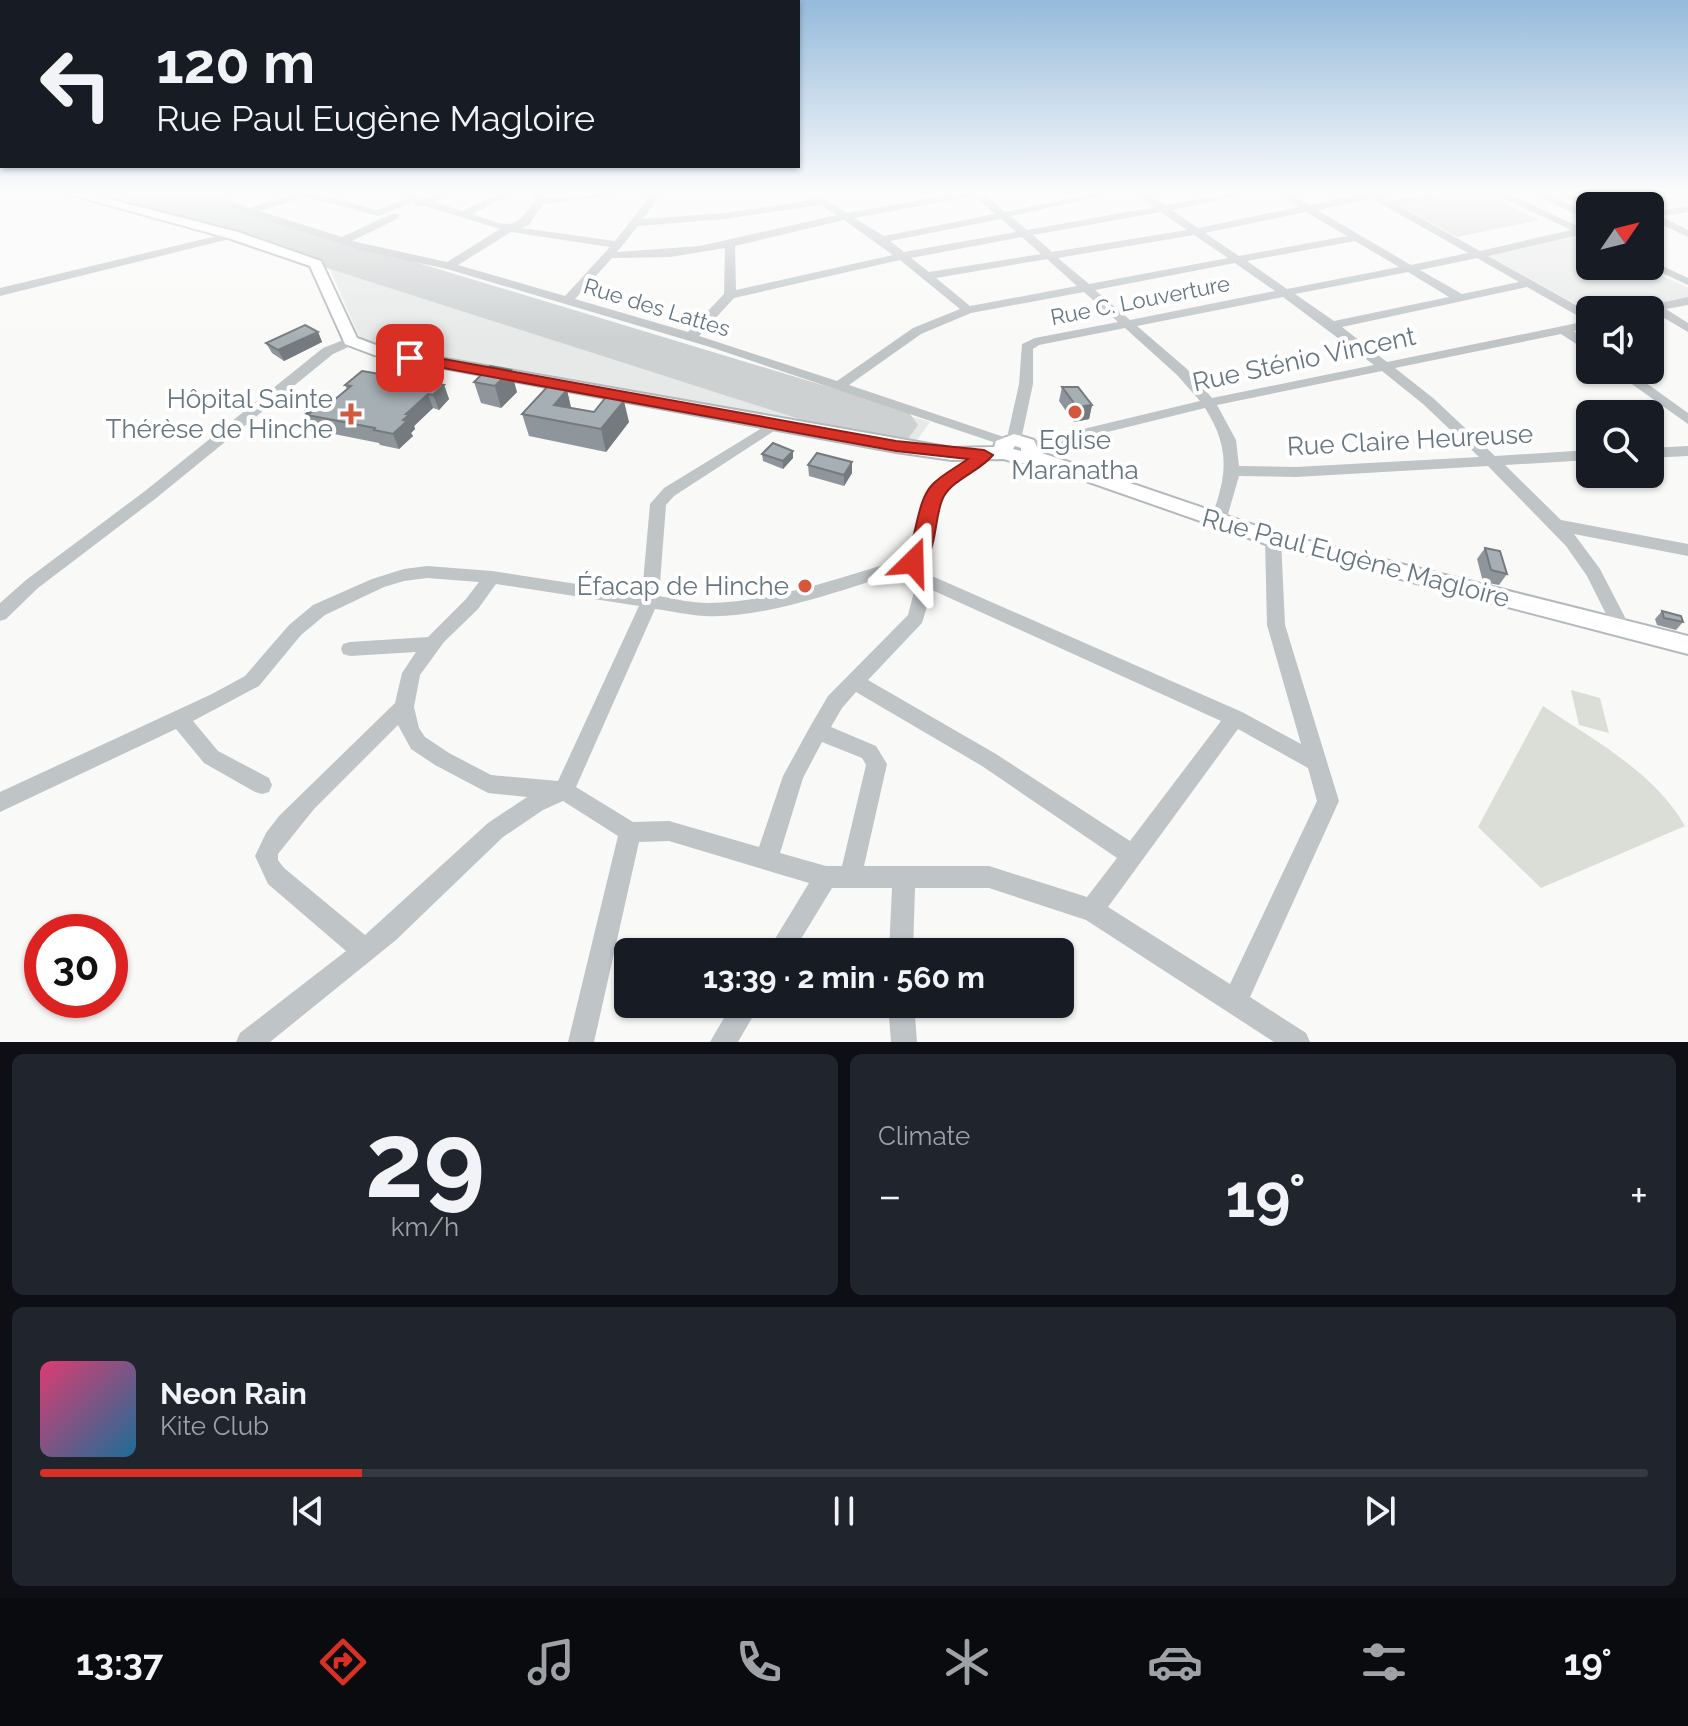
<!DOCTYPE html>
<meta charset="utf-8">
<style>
:root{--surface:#171b24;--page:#20242c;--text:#f1f3f6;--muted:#9ea1a6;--line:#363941;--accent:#d93025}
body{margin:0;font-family:Raleway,sans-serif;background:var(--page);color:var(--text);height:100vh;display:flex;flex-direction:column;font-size:30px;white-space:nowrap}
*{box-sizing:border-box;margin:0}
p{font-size:26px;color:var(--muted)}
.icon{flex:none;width:44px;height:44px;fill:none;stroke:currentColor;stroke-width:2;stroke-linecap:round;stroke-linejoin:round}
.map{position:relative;height:1042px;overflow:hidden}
.panel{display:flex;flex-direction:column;gap:12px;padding:12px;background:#0d0f14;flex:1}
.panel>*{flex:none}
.top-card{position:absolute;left:0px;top:0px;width:800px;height:168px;box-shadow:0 2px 6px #0004;background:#171b24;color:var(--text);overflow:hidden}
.needle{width:52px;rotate:55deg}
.fabs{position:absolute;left:1576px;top:192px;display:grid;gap:16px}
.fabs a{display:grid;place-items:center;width:88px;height:88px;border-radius:12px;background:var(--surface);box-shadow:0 2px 6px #0004;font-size:40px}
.speed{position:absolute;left:24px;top:914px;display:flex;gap:16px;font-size:40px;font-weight:700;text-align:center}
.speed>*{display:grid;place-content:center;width:104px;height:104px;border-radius:50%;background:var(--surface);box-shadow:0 2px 6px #0004;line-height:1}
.speed .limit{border:12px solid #d22;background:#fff;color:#111}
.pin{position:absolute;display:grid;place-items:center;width:68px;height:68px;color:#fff;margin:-34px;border-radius:16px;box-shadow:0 4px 12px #0006}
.me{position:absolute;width:88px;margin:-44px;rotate:22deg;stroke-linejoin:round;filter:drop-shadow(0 0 6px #0008)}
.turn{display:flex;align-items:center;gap:28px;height:168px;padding:0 24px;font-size:36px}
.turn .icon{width:104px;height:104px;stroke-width:2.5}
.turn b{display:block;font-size:56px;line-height:68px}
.big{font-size:60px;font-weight:700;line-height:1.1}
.panel .tile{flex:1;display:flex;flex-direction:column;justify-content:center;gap:12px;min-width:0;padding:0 28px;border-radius:12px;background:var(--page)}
.panel .dial{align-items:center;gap:0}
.dial b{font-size:104px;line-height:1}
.song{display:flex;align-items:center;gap:24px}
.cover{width:96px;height:96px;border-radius:12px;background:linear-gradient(135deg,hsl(340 70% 55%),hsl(200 70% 35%))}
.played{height:8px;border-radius:4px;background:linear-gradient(90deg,var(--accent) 20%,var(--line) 20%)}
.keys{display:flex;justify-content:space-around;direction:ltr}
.heat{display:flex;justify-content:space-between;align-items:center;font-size:44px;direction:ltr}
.panel .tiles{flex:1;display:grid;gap:12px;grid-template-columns:1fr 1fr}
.tile:last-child{grid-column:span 2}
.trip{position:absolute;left:614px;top:938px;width:460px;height:80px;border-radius:12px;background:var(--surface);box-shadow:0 2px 6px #0004;font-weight:700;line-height:80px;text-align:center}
.dock{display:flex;height:128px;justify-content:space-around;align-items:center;background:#090b0e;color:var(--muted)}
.dock .icon{width:56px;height:56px}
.dock .selected{color:var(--accent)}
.dock b{font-size:36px;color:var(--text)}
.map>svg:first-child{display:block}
.built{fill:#e7e9e8}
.green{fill:#daded7}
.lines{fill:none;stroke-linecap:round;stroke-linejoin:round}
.runway{fill:#cdd1d2;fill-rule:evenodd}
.major-casing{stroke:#b3b9bc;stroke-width:4}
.minor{fill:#bfc4c7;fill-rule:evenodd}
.major{fill:#fff;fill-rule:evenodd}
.wall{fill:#8f969b}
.shaded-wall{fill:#747a7e}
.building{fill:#a6afb4;stroke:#747a7e;stroke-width:2}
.route{fill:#d93025;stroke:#8d1f18;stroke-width:2}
.poi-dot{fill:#d5573c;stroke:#fff;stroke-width:3}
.labels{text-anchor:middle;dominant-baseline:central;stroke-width:8;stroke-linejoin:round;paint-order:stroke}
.far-street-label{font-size:22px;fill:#667780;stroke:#fff}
.street-label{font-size:26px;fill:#667780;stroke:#fff}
.poi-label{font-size:26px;fill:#667780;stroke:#fff;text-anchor:end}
</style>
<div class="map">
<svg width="1688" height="1042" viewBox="0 0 1688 1042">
<rect width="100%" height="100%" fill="#f9f9f8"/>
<path class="built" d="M126,193H172L930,422L915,443L384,347L363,340L358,334L326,260L113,197Z
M1616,193H1688V202L1650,210V206H1641Z
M1581,236L1590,240V266H1642L1688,288V297L1630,310L1590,312L1485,254Z"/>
<path class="green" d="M1474,193H1482L1539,220L1457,237L1400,206Z
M1571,690L1600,698L1609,733L1579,725Z
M1543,706C1594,740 1654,772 1685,826L1541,888L1478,827Z"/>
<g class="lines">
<path class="runway" d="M125,193H187L908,411L918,425L908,439L885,445L862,439L130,205Z"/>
<defs>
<path id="major" d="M65,193H85L238,232L321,261L357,338L384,348L952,448L994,447L996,441L1014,434L1034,440L1039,452L1277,533L1688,636V654L1266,544L1029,461L1020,464L1004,459L952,460L896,452L374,355L345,344L310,266L228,238ZM1015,446L1021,448V451L1013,449Z"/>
</defs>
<use href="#major" class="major-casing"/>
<path class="minor" d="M102,193H118L90,202L85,199Z
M199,193H212L249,208L297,193H314L377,210L408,198L404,193H414L424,199L438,193H451L434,202L462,211L501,193H514L472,214C507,225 512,234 535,201L530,193H540L543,198L618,193L613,196L543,204L529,225L522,228L615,241L647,200V193H657V200L643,219L725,213L813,200L804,193H815L847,213L958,193H984L1005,212L1097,193H1115L1011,216L1027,230L1154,207L1136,193H1147L1165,205L1232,193H1252L1172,210L1198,228L1299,207L1277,193H1289L1310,205L1364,193H1376L1391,201L1436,193H1456L1451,196L1399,206L1480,251L1571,230L1493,193H1506L1582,228L1590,226L1589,235H1580L1488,256L1590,313V328L1574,331L1590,343V353L1561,334L1395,368L1433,398L1495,456L1590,450V460L1505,465L1561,520L1688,544V556L1574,534L1600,569L1631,629L1628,634L1622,636L1616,634L1587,576L1566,546L1488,466L1296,477L1239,476L1226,521L1218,526L1210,521C1227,477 1231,449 1205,408L1030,451L1025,449L1023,446L1025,443L1200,401L1177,375L1125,328L1039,345L1033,349V384L1021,440L1019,443L1005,446L710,347L447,269L364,251L245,213ZM975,196L995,214L884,236L854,218ZM306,197L378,216L414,202L416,206H425L500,229L447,262L352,241L399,218V214H391L342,237L259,211ZM1371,198L1468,253L1411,265L1317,210ZM820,205L837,215L700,246L617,252L638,226L725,219ZM1161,212L1187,230L1052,252L1033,235ZM1306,212L1347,236L1239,256L1205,233ZM1001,219L1016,232L904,252L890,241ZM844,220L893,255L736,290L735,246ZM511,232L610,247L565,296L458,265ZM1194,235L1228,258L1089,284L1058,258ZM1022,237L1041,254L929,272L911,258ZM1355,241L1399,267L1287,289L1247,261ZM725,248L724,294L688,332L575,299L612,258L670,257ZM1477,258L1519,282L1462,294L1420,270ZM1047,259L1077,286L970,306L936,278ZM900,260L960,309L913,328L837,381L699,336L734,298ZM1235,263L1275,291L1130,320L1095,290ZM1408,272L1449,297L1334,321L1295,294ZM1527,287L1587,321L1387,362L1342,327ZM1084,292L1118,322L1035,338L1022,344L1019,384L1007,438L849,385L921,334L971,313ZM1283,297L1374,365L1212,398L1187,369L1137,326ZM1382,371L1423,404L1479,457L1296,467L1239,466L1236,440L1217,405Z
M1531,193H1544L1590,214V221Z
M1550,193H1566L1610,206H1593Z
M1602,193H1614L1637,206H1624Z
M1688,206V212L1661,216L1688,230V237L1650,219V212Z
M233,232L238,235L237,237L0,296V288Z
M1650,260L1688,278V285L1647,266H1650Z
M1688,297V305L1666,309L1688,323V332L1654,312L1650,313V310H1639L1641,307Z
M351,337L355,338V344L333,354L155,499L38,588L6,619L0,621V603L26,580L145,491L323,348Z
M1612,370H1628L1688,413V424Z
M775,420L782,424L780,427L674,496L666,505L659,596C675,599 692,603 708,603C776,602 843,576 907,558C916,545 917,530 920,515C927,482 953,468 979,452L984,450L991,455C977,470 954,476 943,495C930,516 935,542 919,566C859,584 766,620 704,616C688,615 671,611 655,609L576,787L633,822L669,821L759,847L783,776L811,725L828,696L908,615L917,580L914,574L916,570C924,567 927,569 932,576L1242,712L1301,744L1267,625L1265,539L1267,535H1279L1281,539L1285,625L1339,801L1250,997L1306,1033L1310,1042H1274L1086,920L989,888H915L913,952H889L892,888H832L793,952H767L809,883L669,841L639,842L594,1042H568L618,836L563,801L543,810L503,837L396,940L270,1042H236L240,1033L346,951L268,884L255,856L266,833L279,816L395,703L402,673L416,652L350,656L343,654L341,649L343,644L350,642L428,637L466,599L479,582L427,578L404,581L384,587L325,615L301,635L259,686L193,721L218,751L269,778L272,785L269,792L262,794L255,792L204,763L176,729L0,812V792L212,694L245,676L289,625L313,605L372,579L404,569L427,566L492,571L642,594L650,504L664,488ZM496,584L639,606L558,781L491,775L449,753L425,737L419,728L414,707L420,675L444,642L478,609ZM932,590L1221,721L1130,841L996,754L868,680L922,623ZM856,692L982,766L1117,858L1087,897L989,866H864L887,764L876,746L831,727L842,708ZM398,725L411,749L435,765L488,793L527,797L488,823L365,935L284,868L278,860V854L314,809ZM1238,729L1308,768L1317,801L1230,984L1108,907ZM822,742L862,758L866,765L842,866H826L780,853L803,778Z
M1688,446V456L1650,458V448Z
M732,1004H760L738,1042H710Z
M888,1004H914L917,1042H891Z"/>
<use href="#major" class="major"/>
</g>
<path class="wall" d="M318,332L322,342L284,361L272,353L266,343Z
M490,366L517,392L501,408L481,403L474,382Z
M345,385H444L449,399L439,410L433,408L414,426L415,429L411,433L413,436L399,449L380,445L379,443L314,430L307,415H308L307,413L327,406L347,389Z
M1062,387L1092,405L1089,419L1074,422L1059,401Z
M567,390L571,408L629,422L606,452L529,436L522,414Z
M762,454L793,458L783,469L763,461Z
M808,465L852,473L844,486L809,476Z
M1485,548L1507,574L1499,585L1483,582L1477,559Z
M1662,611L1683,622L1676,630L1657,625L1655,619Z"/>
<path class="shaded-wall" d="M318,332L322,342L284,361L278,350Z
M511,370L517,392L501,408L495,386Z
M444,385L449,399L439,410L433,395Z
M567,390L572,412L554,405Z
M428,394L433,408L414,426L415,429L411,433L413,436L399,449L393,434L406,414Z
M624,401L629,422L606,452L601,429Z
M1092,405L1089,419L1074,422L1077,407Z
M793,451V458L783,469V461Z
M852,462V473L844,486V475Z"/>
<path class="building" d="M305,325L318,332L278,350L266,343Z
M490,366L511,370L495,386L474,382Z
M362,371L444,385L433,395L428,394L406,414H410L403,420L407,421L393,434L374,430L375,428L307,415L310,413H307L318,404L327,406L351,386L345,385Z
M548,386L567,390L554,405L594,412L606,397L624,401L601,429L522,414Z
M1062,387H1078L1092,405L1077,407Z
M773,443L793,451L783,461L762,454Z
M817,453L852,462L844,475L808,465Z
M1485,548L1500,551L1507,574L1491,570Z
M1662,611L1681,616L1683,622L1664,618Z"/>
<linearGradient id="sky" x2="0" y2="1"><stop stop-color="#95badb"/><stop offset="0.57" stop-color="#fcfcfc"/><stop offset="1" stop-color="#fcfcfc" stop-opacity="0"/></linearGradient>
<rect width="1688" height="339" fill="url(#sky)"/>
<path class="route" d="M410,353L896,441L984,450L993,455C980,471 954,479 944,496C932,517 940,561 913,569L904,562C917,540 916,502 932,485C941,475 957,467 968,459L896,451L405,361V355Z"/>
<g class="poi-dot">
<circle cx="1075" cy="412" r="8"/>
<path d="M347 402h8v8h8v8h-8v8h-8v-8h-8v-8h8z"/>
<circle cx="805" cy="586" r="8"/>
</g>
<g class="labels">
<g class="far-street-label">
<text transform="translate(1140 300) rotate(-11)">Rue C. Louverture</text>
<text transform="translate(657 307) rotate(17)">Rue des Lattes</text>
</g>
<g class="street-label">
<text transform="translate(1304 359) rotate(-12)">Rue Sténio Vincent</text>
<text transform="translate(1410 440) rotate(-3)">Rue Claire Heureuse</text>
<text transform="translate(1356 558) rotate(15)">Rue Paul Eugène Magloire</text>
</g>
<g class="poi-label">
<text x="333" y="399">Hôpital Sainte<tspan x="333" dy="30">Thérèse de Hinche</tspan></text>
<text x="1075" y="440" text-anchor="middle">Eglise<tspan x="1075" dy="30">Maranatha</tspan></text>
<text x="789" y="586">Éfacap de Hinche</text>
</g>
</g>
</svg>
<div class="fabs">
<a><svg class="needle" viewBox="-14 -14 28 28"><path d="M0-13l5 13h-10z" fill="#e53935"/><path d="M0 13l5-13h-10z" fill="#9ea1a6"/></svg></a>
<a><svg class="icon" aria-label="sound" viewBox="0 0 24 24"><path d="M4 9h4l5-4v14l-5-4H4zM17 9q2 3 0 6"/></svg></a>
<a><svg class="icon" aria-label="search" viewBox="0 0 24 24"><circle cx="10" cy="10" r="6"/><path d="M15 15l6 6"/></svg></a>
</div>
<div class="speed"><div class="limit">30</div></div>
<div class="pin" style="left:410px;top:358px;background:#d93025"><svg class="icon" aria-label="arrive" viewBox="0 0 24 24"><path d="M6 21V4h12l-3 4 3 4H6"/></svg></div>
<svg class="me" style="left:913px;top:562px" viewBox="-20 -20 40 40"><path d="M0-17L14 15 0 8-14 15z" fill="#d93025" stroke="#fff" stroke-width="4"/></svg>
<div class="trip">13:39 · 2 min · 560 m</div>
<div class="top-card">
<div class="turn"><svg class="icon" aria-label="left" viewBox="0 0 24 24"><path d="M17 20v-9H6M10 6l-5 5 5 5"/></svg><div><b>120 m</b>Rue Paul Eugène Magloire</div></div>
</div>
</div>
<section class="panel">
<div class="tiles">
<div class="tile dial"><b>29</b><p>km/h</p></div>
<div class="tile"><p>Climate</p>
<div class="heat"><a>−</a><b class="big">19°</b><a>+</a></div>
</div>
<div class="tile">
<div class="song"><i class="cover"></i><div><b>Neon Rain</b><p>Kite Club</p></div></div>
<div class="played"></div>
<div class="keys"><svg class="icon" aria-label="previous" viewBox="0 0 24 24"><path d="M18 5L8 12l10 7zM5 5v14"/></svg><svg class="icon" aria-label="pause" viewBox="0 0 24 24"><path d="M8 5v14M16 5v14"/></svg><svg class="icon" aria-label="next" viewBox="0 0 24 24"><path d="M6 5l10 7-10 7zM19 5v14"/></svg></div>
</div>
</div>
</section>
<nav class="dock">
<b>13:37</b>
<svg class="icon selected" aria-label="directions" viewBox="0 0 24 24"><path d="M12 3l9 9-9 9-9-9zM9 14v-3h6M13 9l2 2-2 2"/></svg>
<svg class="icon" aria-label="music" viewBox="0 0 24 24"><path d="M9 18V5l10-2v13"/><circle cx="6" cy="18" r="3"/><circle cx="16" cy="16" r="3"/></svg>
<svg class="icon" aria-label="phone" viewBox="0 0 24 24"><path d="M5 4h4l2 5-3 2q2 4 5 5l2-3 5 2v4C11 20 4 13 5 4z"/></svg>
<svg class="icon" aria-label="climate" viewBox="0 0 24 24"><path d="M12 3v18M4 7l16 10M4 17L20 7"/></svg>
<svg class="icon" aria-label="car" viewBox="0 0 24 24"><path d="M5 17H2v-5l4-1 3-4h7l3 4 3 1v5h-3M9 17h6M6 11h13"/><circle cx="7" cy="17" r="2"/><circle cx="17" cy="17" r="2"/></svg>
<svg class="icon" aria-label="filters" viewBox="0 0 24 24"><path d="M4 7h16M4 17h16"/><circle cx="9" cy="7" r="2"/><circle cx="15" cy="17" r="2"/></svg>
<b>19°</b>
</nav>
